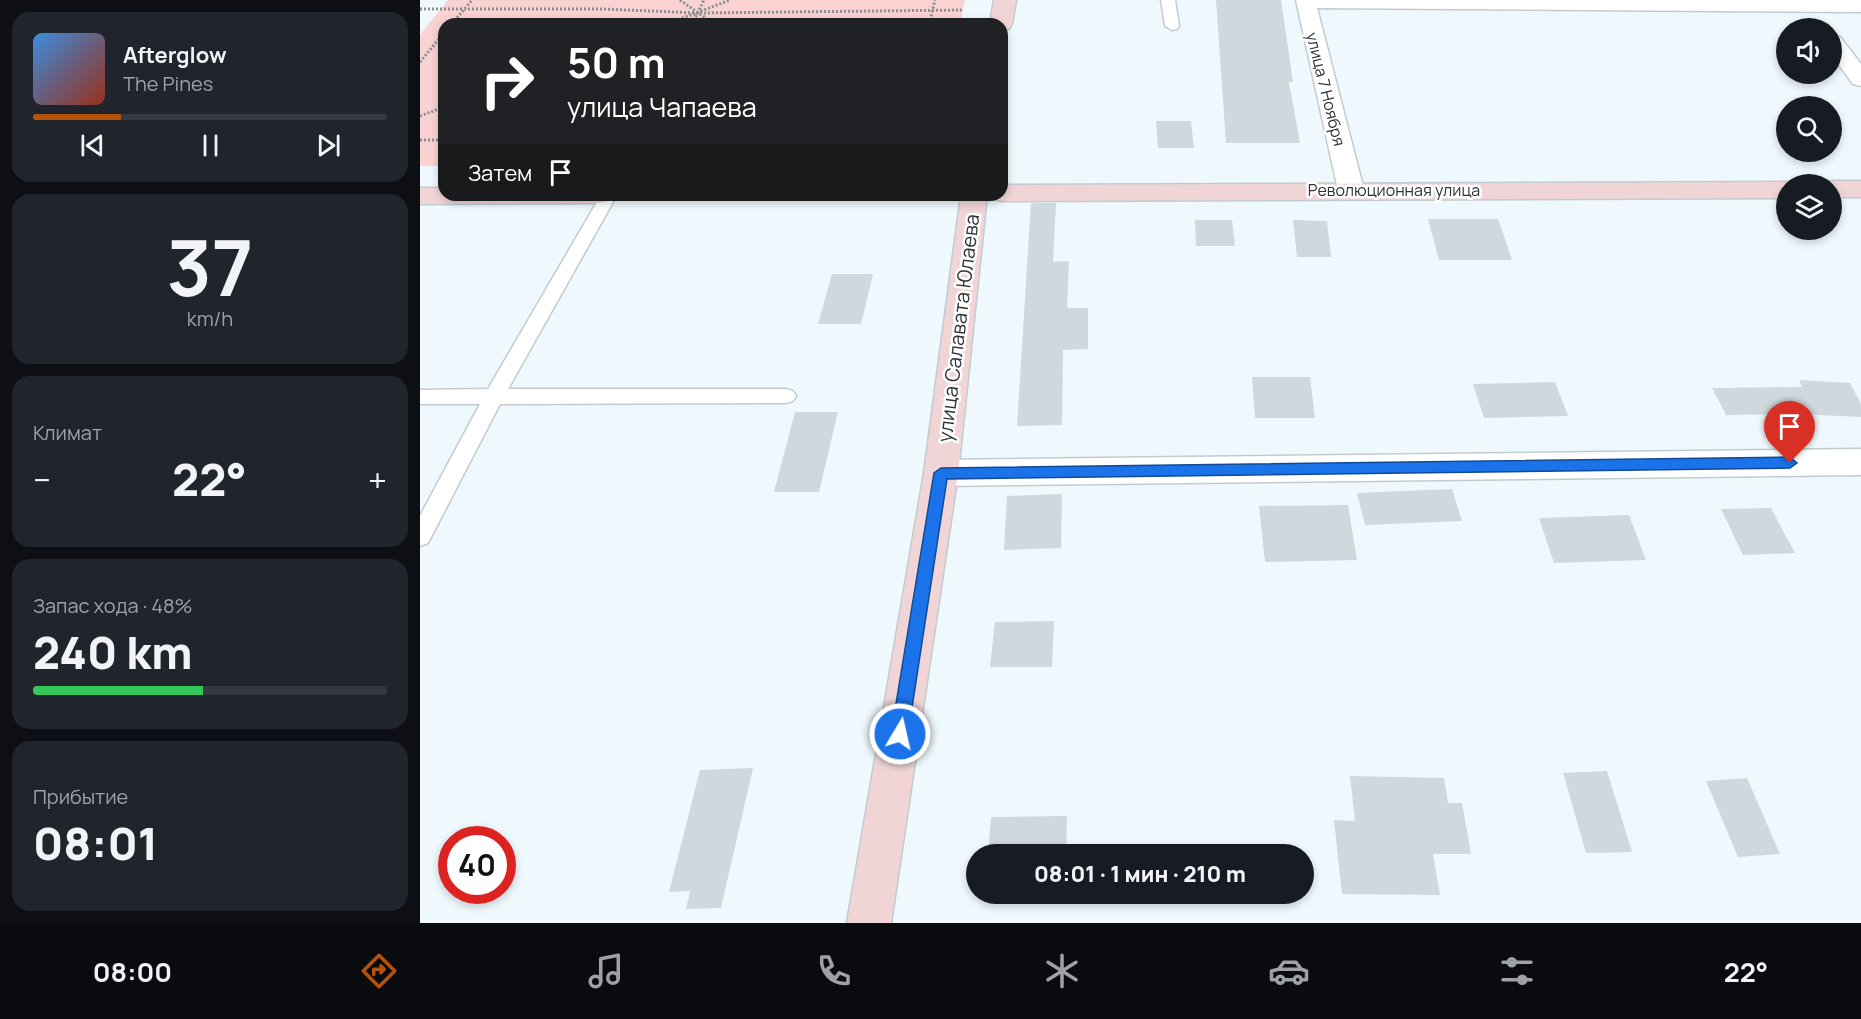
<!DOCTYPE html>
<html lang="ru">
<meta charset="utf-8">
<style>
:root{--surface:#171b24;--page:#20242c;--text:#f1f3f6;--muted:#9ea1a6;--line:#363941;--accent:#b45309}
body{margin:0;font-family:Manrope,sans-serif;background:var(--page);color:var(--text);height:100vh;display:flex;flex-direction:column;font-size:22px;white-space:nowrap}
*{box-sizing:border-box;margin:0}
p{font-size:20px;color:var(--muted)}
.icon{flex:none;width:33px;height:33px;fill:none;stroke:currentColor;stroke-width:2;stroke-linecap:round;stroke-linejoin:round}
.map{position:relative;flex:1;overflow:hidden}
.side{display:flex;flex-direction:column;gap:12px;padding:12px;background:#0d0f14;width:420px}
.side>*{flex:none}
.guide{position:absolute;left:18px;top:18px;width:570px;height:183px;border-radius:18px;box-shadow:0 3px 9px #0003;background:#202124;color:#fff;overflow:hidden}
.tools{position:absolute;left:1356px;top:18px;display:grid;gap:12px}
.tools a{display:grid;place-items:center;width:66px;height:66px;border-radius:50%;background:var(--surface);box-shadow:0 3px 9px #0003;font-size:30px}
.speed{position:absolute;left:18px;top:826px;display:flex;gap:12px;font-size:30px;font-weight:700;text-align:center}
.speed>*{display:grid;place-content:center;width:78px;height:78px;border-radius:50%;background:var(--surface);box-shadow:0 3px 9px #0003;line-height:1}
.speed .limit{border:9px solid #d22;background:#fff;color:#111}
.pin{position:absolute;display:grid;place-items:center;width:51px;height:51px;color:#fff;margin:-62px -26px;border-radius:50% 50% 50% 0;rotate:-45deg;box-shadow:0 0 6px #0007}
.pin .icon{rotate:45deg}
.me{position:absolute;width:66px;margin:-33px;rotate:9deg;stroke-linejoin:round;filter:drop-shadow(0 0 4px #0008)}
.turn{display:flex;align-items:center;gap:21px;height:126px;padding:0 30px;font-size:27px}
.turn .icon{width:78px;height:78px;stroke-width:2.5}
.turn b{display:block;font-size:42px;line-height:51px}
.then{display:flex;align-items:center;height:57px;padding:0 30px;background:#0003;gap:12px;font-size:22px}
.big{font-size:45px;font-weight:800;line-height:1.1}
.side .widget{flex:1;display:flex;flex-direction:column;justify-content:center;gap:9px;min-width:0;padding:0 21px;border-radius:18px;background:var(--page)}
.side .dial{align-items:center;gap:0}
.dial b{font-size:78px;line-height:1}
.song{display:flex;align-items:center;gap:18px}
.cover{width:72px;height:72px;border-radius:9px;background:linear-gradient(135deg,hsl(210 70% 55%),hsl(10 70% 35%))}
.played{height:6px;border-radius:3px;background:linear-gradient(90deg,var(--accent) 25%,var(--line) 25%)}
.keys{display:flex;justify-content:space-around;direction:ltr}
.heat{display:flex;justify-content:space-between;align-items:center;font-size:33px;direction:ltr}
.charge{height:9px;border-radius:4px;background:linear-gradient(90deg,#34c759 48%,var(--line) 0)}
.trip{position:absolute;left:546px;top:844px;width:348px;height:60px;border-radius:30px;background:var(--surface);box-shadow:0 3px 9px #0003;font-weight:800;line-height:60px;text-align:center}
.tabs{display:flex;height:96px;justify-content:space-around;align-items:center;background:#090b0e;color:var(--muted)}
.tabs .icon{width:42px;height:42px}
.tabs .current{color:var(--accent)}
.tabs b{font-size:27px;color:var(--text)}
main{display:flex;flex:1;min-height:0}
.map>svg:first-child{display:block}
.green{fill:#fad2d2}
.building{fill:#ced8dd}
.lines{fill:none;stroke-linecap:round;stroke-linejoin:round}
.lane-casing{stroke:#c2ccd0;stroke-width:3}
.street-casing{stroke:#c2ccd0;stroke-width:3}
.secondary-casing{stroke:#c2ccd0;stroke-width:3}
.path{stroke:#888f92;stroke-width:3;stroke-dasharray:2 2;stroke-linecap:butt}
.lane{fill:#fff;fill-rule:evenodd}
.street{fill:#fff;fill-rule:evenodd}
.secondary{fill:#f1d5d6;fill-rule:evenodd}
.route{fill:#1a73e8;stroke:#114b97;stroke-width:1.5}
.labels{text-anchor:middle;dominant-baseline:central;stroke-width:5;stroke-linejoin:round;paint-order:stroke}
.far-street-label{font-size:16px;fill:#2f3335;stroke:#fff}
.street-label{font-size:20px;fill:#2f3335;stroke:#fff}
</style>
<main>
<section class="side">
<div class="widget">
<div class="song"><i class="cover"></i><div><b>Afterglow</b><p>The Pines</p></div></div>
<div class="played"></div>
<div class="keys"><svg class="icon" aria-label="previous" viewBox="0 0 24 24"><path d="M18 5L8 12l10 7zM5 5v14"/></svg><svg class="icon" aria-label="pause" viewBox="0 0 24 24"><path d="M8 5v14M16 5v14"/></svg><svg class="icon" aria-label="next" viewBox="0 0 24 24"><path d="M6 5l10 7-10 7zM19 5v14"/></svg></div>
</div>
<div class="widget dial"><b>37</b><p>km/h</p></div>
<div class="widget"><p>Климат</p>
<div class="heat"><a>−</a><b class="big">22°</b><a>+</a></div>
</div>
<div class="widget"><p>Запас хода · 48%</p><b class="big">240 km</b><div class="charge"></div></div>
<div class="widget"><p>Прибытие</p><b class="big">08:01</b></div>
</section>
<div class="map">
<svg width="1441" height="923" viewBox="0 0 1441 923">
<rect width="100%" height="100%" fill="#eef8fd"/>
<path class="green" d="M28,0H545L540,24H24V166H0V35Z"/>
<path class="building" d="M796,0H861L873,82H869L880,143H806Z
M736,121H771L774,148H738Z
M611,203H636L633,262L649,261L647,308H668V349L643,350L642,425L597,426Z
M1008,219H1078L1092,260H1019Z
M775,220H812L815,246H776Z
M873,220L907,221L911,257H877Z
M412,274H453L441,324H398Z
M832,377H890L895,418H835Z
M1379,380L1430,383L1441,404V417L1379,414L1306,415L1292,388L1382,387Z
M1135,382L1148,416L1064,418L1053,384Z
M375,412H418L399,492H354Z
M1032,489L1042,521L945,525L937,493Z
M642,494L641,548L584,550L587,496Z
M928,505L937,560L845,562L839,506Z
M1351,508L1375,553L1323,555L1301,509Z
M1209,515L1226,560L1134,563L1119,518Z
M634,621L632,667H570L575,622Z
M333,768L301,908L266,909L270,891L249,892L280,770Z
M1187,771L1212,852L1166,853L1143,773Z
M930,776L1024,778L1028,803H1042L1051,854H1013L1020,895L922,894L914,820L935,821Z
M1327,778L1360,854L1318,857L1286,781Z
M647,816L646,855H568L571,817Z"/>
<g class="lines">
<defs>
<path id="lane" d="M741,0H755L759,26L757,29L752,30L745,26Z
M181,195H197L88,389H366L373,391L376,396L373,401L366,403L80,404L8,543L0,546V516L60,404H0V390L68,389Z"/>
<path id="street" d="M876,0H1441V12L897,8L944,190L940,196L931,198L922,196L918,190Z
M1412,35L1420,37L1441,64V86L1433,84L1412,56Z
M1441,449V475L521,486L509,482L504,473L509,464L521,460Z"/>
<path id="secondary" d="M574,0H596L592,24L589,29L582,30V24H570Z
M1412,181H1441V197H1412V184H1402Z
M1366,182L1375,184H1366V198L582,201L573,199L570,195H582V185Z
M0,188H24V195H192L188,201L179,203L0,204Z
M541,195H567L538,473L471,923H427L504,473Z"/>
</defs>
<use href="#lane" class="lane-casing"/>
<use href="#street" class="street-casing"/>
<use href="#secondary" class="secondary-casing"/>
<path class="path" d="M260,0L294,24
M0,9H181L278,13L542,10
M32,24L52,0
M247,24L310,0
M272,24L284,0
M509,24L515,0
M0,62L24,33
M0,116L24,107
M0,140H24"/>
<use href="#lane" class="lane"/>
<use href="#street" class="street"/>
<use href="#secondary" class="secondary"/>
</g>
<path class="route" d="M1370,457L1377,463L1370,468L527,479L488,734L485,739L480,741L474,739L471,734L514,473L521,468Z"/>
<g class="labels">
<g class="far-street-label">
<text transform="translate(906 89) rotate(76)">улица 7 Ноября</text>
<text x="974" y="190">Революционная улица</text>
</g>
<g class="street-label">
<text transform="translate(538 328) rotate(-83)">улица Салавата Юлаева</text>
</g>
</g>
</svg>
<div class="tools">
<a><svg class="icon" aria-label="sound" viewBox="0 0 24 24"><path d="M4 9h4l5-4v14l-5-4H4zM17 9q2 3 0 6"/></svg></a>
<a><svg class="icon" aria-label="search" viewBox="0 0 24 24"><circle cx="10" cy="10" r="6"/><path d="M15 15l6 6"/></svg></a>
<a><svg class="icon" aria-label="layers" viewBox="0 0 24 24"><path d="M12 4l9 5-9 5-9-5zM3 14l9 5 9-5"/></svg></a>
</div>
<div class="speed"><div class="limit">40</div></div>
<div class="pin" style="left:1370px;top:463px;background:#d93025"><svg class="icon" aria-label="arrive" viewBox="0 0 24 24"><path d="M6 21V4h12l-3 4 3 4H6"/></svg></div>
<svg class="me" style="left:480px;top:734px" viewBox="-20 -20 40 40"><circle r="17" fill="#1a73e8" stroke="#fff" stroke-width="3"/><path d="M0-11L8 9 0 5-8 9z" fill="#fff"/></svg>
<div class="trip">08:01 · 1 мин · 210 m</div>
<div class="guide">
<div class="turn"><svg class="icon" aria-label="right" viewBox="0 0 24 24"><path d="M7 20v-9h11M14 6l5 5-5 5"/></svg><div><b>50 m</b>улица Чапаева</div></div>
<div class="then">Затем<svg class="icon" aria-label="arrive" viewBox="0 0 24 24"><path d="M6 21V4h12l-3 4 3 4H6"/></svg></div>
</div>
</div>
</main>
<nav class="tabs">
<b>08:00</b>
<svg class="icon current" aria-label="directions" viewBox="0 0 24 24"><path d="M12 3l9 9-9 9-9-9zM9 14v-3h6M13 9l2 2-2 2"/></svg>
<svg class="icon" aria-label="music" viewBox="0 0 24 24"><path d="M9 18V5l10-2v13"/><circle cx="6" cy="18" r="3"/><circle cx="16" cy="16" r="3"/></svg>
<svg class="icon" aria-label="phone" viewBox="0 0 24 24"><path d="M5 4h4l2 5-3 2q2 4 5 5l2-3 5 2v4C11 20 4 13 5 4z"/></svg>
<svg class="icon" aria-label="climate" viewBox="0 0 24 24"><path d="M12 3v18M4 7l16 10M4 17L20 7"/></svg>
<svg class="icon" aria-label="car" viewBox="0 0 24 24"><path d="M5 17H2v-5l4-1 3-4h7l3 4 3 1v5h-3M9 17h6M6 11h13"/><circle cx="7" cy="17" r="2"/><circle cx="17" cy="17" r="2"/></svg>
<svg class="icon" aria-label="filters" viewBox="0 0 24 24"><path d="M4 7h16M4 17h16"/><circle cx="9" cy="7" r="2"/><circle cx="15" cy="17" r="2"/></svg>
<b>22°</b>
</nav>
